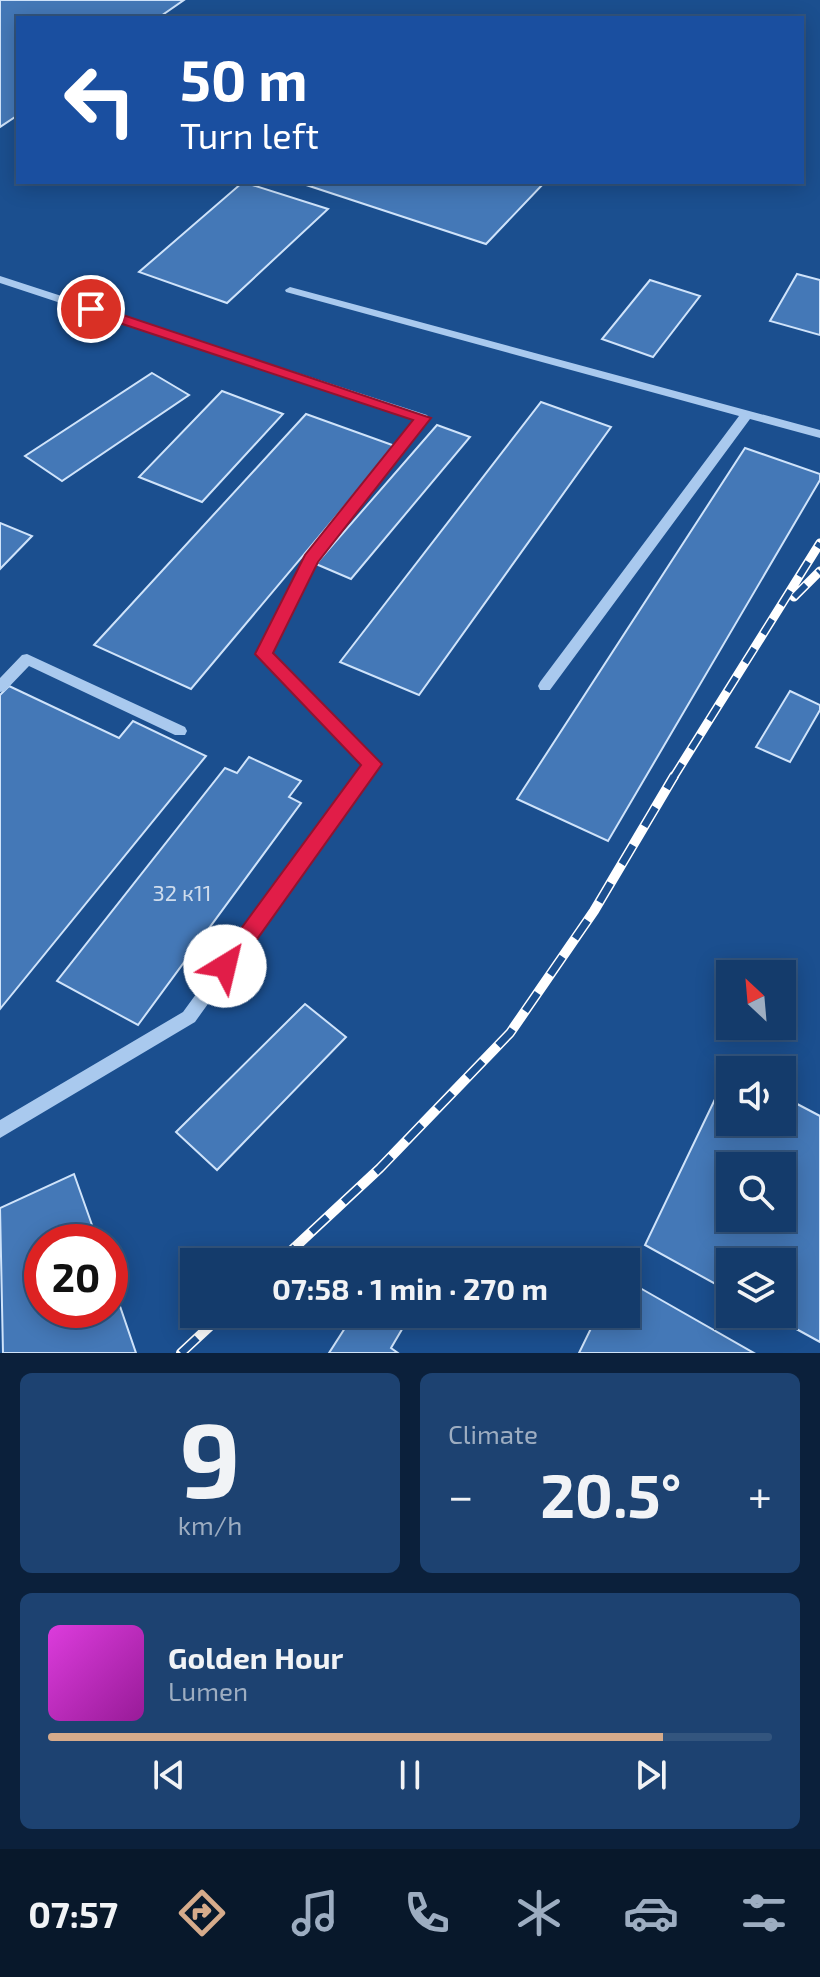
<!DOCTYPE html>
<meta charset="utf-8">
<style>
:root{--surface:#143b6b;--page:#1d4271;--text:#f1f3f6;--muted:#9dadc1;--line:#33557e;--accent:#d6ab8b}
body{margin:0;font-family:"Exo 2",sans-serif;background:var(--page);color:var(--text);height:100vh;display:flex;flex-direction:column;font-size:30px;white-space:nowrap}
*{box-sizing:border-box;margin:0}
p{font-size:26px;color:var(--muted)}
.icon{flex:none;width:44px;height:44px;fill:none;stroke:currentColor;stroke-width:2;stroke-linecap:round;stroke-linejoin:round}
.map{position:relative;height:1353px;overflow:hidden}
.side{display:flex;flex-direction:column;gap:20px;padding:20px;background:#0b203b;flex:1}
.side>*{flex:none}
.guide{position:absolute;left:16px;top:16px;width:788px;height:168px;border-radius:0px;box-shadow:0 4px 20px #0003,0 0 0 2px var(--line);background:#1a4fa0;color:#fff;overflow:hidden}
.needle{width:52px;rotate:334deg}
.tools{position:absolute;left:716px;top:960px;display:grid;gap:16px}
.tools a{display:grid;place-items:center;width:80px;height:80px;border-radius:0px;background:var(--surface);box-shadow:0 4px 20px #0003,0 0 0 2px var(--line);font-size:40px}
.speed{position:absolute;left:24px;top:1224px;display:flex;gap:16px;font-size:40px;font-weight:700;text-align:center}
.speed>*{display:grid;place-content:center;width:104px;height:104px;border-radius:50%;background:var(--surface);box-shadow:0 4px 20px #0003,0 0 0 2px var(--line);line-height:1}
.speed .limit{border:12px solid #d22;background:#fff;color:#111}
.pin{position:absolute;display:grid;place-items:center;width:68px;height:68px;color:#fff;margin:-34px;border:4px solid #fff;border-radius:50%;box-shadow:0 2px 8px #0007}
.me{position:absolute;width:88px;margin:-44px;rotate:36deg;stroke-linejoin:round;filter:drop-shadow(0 0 6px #0008)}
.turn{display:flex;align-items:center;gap:28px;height:168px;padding:0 32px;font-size:36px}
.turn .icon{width:104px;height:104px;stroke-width:2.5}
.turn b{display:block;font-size:56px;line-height:68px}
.big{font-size:60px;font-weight:700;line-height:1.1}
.side .widget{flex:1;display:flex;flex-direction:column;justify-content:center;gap:12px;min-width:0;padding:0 28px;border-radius:12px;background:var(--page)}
.side .dial{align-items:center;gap:0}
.dial b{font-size:104px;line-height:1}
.song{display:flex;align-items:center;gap:24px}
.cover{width:96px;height:96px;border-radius:12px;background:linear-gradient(135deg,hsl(300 70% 55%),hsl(300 70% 35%))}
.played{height:8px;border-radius:4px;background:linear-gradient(90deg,var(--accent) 85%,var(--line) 85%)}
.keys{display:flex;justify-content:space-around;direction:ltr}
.heat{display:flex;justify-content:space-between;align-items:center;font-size:44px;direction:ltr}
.side .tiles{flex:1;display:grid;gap:20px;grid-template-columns:1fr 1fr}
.widget:last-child{grid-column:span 2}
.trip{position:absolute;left:180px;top:1248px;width:460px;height:80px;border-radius:0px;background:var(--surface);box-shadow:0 4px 20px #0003,0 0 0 2px var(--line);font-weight:700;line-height:80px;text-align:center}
.menu{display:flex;height:128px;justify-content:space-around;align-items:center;background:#08182b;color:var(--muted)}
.menu .icon{width:56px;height:56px}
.menu .selected{color:var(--accent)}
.menu b{font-size:36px;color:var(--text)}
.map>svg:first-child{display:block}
.building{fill:#4478b7;stroke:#cfe3fa;stroke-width:2;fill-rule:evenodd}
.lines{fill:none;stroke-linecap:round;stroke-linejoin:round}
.minor{fill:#a9c9ee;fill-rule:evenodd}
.rail-far1-casing{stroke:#fff;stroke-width:9}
.rail-casing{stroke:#fff;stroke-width:10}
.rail-far1{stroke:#1b4f8f;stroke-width:6;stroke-dasharray:17;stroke-linecap:butt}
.rail{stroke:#1b4f8f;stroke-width:7;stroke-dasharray:22;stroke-linecap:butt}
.route{fill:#e11d48;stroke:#92132f;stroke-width:2}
.labels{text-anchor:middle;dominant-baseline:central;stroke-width:8;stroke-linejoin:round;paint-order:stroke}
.number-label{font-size:22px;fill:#d0dded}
</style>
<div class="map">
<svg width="820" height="1353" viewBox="0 0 820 1353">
<rect width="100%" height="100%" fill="#1b4f8f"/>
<path class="building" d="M0,0H184L158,18H18V115L0,127Z
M243,182L328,209L227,303L139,272Z
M297,182H545L486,244Z
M797,274L820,280V335L770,321Z
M650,280L700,296L653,357L602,339Z
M152,373L189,395L62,481L25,456Z
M222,391L283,414L202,502L139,477Z
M541,402L611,427L419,695L340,662Z
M306,414L395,446L191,689L94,645Z
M437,425L470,437L351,579L316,564Z
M745,448L820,474V480L608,841L517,799Z
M0,523L32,536L0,569Z
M9,686L119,738L133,721L206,756L0,1009V695Z
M790,691L820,705V710L790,762L756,747Z
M249,757L301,781L289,797L301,803L138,1025L57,981L225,768L237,773Z
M305,1004L346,1037L217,1170L176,1132Z
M729,1070L730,1122H782V1096L820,1116V1342L769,1314H782V1262H730V1292L645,1245ZM730,1166H782V1218H730Z
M74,1174L98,1242H42V1310H110V1277L136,1353H3L0,1208Z
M626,1280L754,1353H579L598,1314H626Z
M354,1314H411L391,1348L398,1353H329Z"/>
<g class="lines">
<path class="minor" d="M0,276L427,415L429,418L316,561L271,653L377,760L379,764L377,768L195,1022L0,1138V1120L183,1012L363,765L257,654L306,556L415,420L0,283Z
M290,287L820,430V438L750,419L550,690H540L538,686L540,682L739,416L286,292L285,290Z
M27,654L185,727L187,731L185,735H175L29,666L5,691L0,692V678L22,655Z"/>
<defs>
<path id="rail-far1" d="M794,597L820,571
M673,778L820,543"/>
<path id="rail" d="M279,1262L380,1168L510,1033L594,911L674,776
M181,1353L223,1314"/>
</defs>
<use href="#rail-far1" class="rail-far1-casing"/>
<use href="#rail" class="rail-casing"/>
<use href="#rail-far1" class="rail-far1"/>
<use href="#rail" class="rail"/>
</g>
<path class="route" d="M86,306H96L431,418L318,562L273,653L382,764L233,973L225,976L218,973L215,966L218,960L361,765L255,654L305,555L413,420L86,312Z"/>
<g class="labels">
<g class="number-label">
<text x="182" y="892">32 к11</text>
</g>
</g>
</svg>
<div class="tools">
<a><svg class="needle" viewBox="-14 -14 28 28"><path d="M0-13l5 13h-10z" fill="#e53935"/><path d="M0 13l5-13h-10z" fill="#9dadc1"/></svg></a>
<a><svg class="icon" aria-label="sound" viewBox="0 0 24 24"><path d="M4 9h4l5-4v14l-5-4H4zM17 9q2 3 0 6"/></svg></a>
<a><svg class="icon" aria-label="search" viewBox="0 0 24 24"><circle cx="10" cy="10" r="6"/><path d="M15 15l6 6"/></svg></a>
<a><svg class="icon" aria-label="layers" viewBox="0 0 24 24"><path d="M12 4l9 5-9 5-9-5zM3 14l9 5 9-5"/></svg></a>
</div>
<div class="speed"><div class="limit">20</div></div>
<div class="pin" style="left:91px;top:309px;background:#d93025"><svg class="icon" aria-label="arrive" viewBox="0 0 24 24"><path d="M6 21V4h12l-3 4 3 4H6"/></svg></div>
<svg class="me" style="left:225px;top:966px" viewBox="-20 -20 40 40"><circle r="19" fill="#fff"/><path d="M0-13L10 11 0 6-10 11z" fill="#e11d48"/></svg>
<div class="trip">07:58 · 1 min · 270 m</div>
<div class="guide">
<div class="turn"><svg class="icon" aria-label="left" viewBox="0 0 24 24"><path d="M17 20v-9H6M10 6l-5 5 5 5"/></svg><div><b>50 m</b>Turn left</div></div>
</div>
</div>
<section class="side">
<div class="tiles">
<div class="widget dial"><b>9</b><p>km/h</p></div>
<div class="widget"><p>Climate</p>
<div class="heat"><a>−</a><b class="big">20.5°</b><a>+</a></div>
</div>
<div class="widget">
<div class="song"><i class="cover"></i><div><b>Golden Hour</b><p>Lumen</p></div></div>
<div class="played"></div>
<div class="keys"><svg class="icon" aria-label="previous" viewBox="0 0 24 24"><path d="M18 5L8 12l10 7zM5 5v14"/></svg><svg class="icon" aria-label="pause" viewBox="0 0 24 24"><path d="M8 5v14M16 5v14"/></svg><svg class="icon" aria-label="next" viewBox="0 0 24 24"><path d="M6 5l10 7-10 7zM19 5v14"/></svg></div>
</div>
</div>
</section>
<nav class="menu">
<b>07:57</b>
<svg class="icon selected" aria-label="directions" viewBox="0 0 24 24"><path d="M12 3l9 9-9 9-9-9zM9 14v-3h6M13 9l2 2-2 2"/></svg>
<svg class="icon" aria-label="music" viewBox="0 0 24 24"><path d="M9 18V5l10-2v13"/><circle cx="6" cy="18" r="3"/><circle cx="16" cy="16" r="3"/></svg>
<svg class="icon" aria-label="phone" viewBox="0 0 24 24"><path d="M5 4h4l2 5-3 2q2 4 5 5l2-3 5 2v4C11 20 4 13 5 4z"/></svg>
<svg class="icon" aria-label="climate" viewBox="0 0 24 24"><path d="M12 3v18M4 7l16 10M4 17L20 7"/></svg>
<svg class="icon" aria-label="car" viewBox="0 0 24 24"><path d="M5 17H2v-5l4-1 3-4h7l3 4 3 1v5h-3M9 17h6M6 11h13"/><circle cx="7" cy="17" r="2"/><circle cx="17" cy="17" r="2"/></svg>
<svg class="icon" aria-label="filters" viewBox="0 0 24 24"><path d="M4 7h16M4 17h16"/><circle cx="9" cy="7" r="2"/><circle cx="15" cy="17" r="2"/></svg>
</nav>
